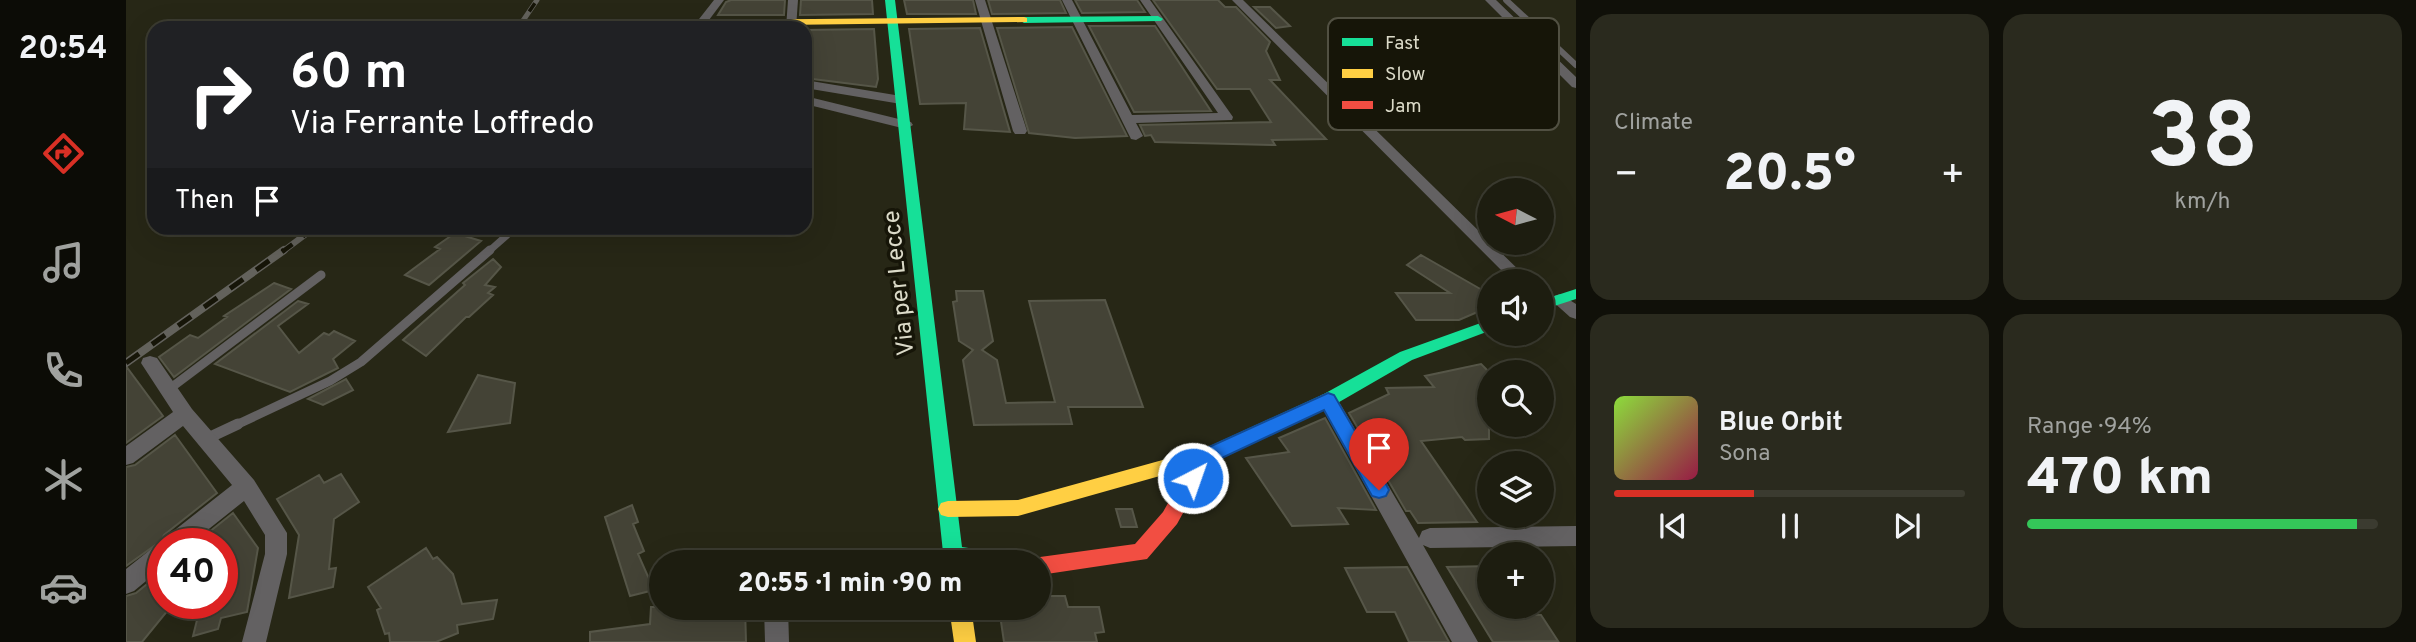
<!DOCTYPE html>
<meta charset="utf-8">
<style>
:root{--surface:#1d1d10;--page:#2a2a1e;--text:#f1f3f6;--muted:#a0a29f;--line:#3b3b30;--accent:#d93025}
body{margin:0;font-family:Overpass,sans-serif;background:var(--page);color:var(--text);height:100vh;display:flex;flex-direction:column;font-size:26px;white-space:nowrap}
*{box-sizing:border-box;margin:0}
p{font-size:23px;color:var(--muted)}
.icon{flex:none;width:38px;height:38px;fill:none;stroke:currentColor;stroke-width:2;stroke-linecap:round;stroke-linejoin:round}
.map{position:relative;flex:1;overflow:hidden}
.side{display:flex;flex-direction:column;gap:14px;padding:14px;background:#101009;width:840px}
.side>*{flex:none}
.top-card{position:absolute;left:21px;top:21px;width:665px;height:214px;border-radius:21px;box-shadow:0 7px 28px #0002,0 0 0 2px var(--line);background:#202124;color:#fff;overflow:hidden}
.needle{width:46px;rotate:276deg}
.controls{position:absolute;left:1351px;top:178px;display:grid;gap:14px}
.controls a{display:grid;place-items:center;width:77px;height:77px;border-radius:50%;background:var(--surface);box-shadow:0 7px 28px #0002,0 0 0 2px var(--line);font-size:35px}
.speed{position:absolute;left:21px;top:528px;display:flex;gap:14px;font-size:35px;font-weight:700;text-align:center}
.speed>*{display:grid;place-content:center;width:91px;height:91px;border-radius:50%;background:var(--surface);box-shadow:0 7px 28px #0002,0 0 0 2px var(--line);line-height:1}
.speed .limit{border:10px solid #d22;background:#fff;color:#111}
.pin{position:absolute;display:grid;place-items:center;width:60px;height:60px;color:#fff;margin:-72px -30px;border-radius:50% 50% 50% 0;rotate:-45deg;box-shadow:0 0 7px #0007}
.pin .icon{rotate:45deg}
.me{position:absolute;width:77px;margin:-38px;rotate:41deg;stroke-linejoin:round;filter:drop-shadow(0 0 5px #0008)}
.turn{display:flex;align-items:center;gap:24px;height:147px;padding:0 28px;font-size:32px}
.turn .icon{width:91px;height:91px;stroke-width:2.5}
.turn b{display:block;font-size:49px;line-height:60px}
.then{display:flex;align-items:center;height:66px;padding:0 28px;background:#0003;gap:14px;font-size:26px}
.big{font-size:52px;font-weight:800;line-height:1.1}
.side .widget{flex:1;display:flex;flex-direction:column;justify-content:center;gap:10px;min-width:0;padding:0 24px;border-radius:21px;background:var(--page)}
.side .dial{align-items:center;gap:0}
.dial b{font-size:91px;line-height:1}
.song{display:flex;align-items:center;gap:21px}
.cover{width:84px;height:84px;border-radius:10px;background:linear-gradient(135deg,hsl(90 70% 55%),hsl(340 70% 35%))}
.played{height:7px;border-radius:4px;background:linear-gradient(90deg,var(--accent) 40%,var(--line) 40%)}
.keys{display:flex;justify-content:space-around;direction:ltr}
.heat{display:flex;justify-content:space-between;align-items:center;font-size:38px;direction:ltr}
.charge{height:10px;border-radius:5px;background:linear-gradient(90deg,#34c759 94%,var(--line) 0)}
.side .tiles{flex:1;display:grid;gap:14px;grid-template-columns:repeat(2,1fr)}
.trip{position:absolute;left:523px;top:550px;width:402px;height:70px;border-radius:35px;background:var(--surface);box-shadow:0 7px 28px #0002,0 0 0 2px var(--line);font-weight:800;line-height:70px;text-align:center}
main{display:flex;flex:1;min-height:0}
.tab-bar{display:flex;flex-direction:column;width:126px;justify-content:space-around;align-items:center;background:#0c0c06;color:var(--muted)}
.tab-bar .icon{width:49px;height:49px}
.tab-bar .current{color:var(--accent)}
.tab-bar b{font-size:32px;color:var(--text)}
.map>svg:first-child{display:block}
.building{fill:#444336;stroke:#565648;stroke-width:2}
.lines{fill:none;stroke-linecap:round;stroke-linejoin:round}
.lane-far3{stroke:#636162;stroke-width:6}
.lane-far2{stroke:#636162;stroke-width:7}
.lane-far1{stroke:#636162;stroke-width:9}
.lane{stroke:#636162;stroke-width:11}
.street{fill:#636162;fill-rule:evenodd}
.fast{fill:#16e098;fill-rule:evenodd}
.slow{fill:#ffcf43;fill-rule:evenodd}
.jam{fill:#f24e42;fill-rule:evenodd}
.rail-far2-casing{stroke:#63625c;stroke-width:5}
.rail-far1-casing{stroke:#63625c;stroke-width:6}
.rail-casing{stroke:#63625c;stroke-width:8}
.rail-far2{stroke:#161508;stroke-width:3.5;stroke-dasharray:10;stroke-linecap:butt}
.rail-far1{stroke:#161508;stroke-width:4.5;stroke-dasharray:13;stroke-linecap:butt}
.rail{stroke:#161508;stroke-width:5;stroke-dasharray:16;stroke-linecap:butt}
.route{fill:#1a73e8;stroke:#114b97;stroke-width:2}
.labels{text-anchor:middle;dominant-baseline:central;stroke-width:7;stroke-linejoin:round;paint-order:stroke}
.street-label{font-size:24px;fill:#dbdac8;stroke:#161508}
.key{fill:#161508;stroke:#515042;stroke-width:2}
.key-label{font-size:19px;fill:#dbdac8}
</style>
<main>
<nav class="tab-bar">
<b>20:54</b>
<svg class="icon current" aria-label="directions" viewBox="0 0 24 24"><path d="M12 3l9 9-9 9-9-9zM9 14v-3h6M13 9l2 2-2 2"/></svg>
<svg class="icon" aria-label="music" viewBox="0 0 24 24"><path d="M9 18V5l10-2v13"/><circle cx="6" cy="18" r="3"/><circle cx="16" cy="16" r="3"/></svg>
<svg class="icon" aria-label="phone" viewBox="0 0 24 24"><path d="M5 4h4l2 5-3 2q2 4 5 5l2-3 5 2v4C11 20 4 13 5 4z"/></svg>
<svg class="icon" aria-label="climate" viewBox="0 0 24 24"><path d="M12 3v18M4 7l16 10M4 17L20 7"/></svg>
<svg class="icon" aria-label="car" viewBox="0 0 24 24"><path d="M5 17H2v-5l4-1 3-4h7l3 4 3 1v5h-3M9 17h6M6 11h13"/><circle cx="7" cy="17" r="2"/><circle cx="17" cy="17" r="2"/></svg>
</nav>
<div class="map">
<svg width="1450" height="642" viewBox="0 0 1450 642">
<rect width="100%" height="100%" fill="#272716"/>
<path class="building" d="M605,0H659L658,15H592L600,2Z
M675,0H746L747,14L674,15Z
M778,0H847L850,14H781Z
M862,0H934L940,13L866,14Z
M949,0H1011L1019,12L956,13Z
M1027,0H1092L1099,7H1110L1144,42L1140,51L1154,80H1144L1200,139L1146,140L1149,145L1029,142L1025,135L1019,136L1014,125L1145,122L1124,89H1091Z
M1128,7H1144L1164,26L1150,28Z
M963,26H1029L1085,111L1008,112Z
M946,27L1001,136L949,138L903,133L871,28Z
M854,28L884,132L838,129L840,103L794,104L783,29Z
M748,29L752,79L750,87L679,78V30Z
M329,233L355,241L303,285L279,275L314,249L309,247Z
M1295,255L1363,294V307L1333,320H1290L1270,293H1324L1281,265Z
M367,259L375,267L359,285L369,287L362,293L367,295L343,317H340L300,356L277,340L339,285L337,283Z
M148,283L165,289L48,377L33,357L64,335L72,338L101,317L98,316Z
M830,291H857L867,341L856,350L871,360L880,403L929,402L903,301L979,300L1017,407H942L946,424L848,425L837,360L847,350L833,341L827,302L831,301Z
M172,301L182,304L152,326L173,353L198,333L203,335L208,331L229,341L207,359L212,368L164,392L89,364Z
M1355,364L1363,372V439L1339,440L1336,437L1295,441L1351,522L1292,523L1284,511H1280L1223,413L1263,394L1260,388L1308,387L1299,376Z
M0,366L37,416L0,443Z
M352,375L389,383L384,423L322,432Z
M220,379L227,390L197,405L182,399Z
M1199,418L1250,510L1212,508L1222,524L1166,526L1120,458L1163,452L1153,438Z
M49,435L91,493L38,535L35,541L0,566V467L9,465Z
M215,474L233,502L208,519L203,569L210,568L207,587L163,598L173,535L151,499L193,475L198,483Z
M506,505L512,522L507,524L518,551L512,554L528,590L504,596L479,517Z
M990,509H1006L1011,527H995Z
M107,513L132,548L121,612L95,618L92,629L67,636L75,604H96V544H83L77,537Z
M300,548L307,559L311,557L327,574L336,604L371,600L367,619L331,625L332,633L310,642H264L263,633L259,634L251,610L255,608L242,587Z
M1363,566V607H1383L1388,614L1415,615L1432,641L1367,642L1321,567Z
M1281,567L1323,642H1283L1269,612H1241L1219,568Z
M37,571V604H47L16,642H0V596L10,593Z
M914,596H939L942,607H973L978,632L969,633L971,642H878L873,608L916,609Z
M525,607H619L620,642H464V632L524,624Z"/>
<g class="lines">
<path class="lane-far3" d="M1380,0L1450,65"/>
<path class="lane-far2" d="M362,252L389,228"/>
<path class="lane-far1" d="M42,390L195,275
M108,426L204,381L235,362L364,250"/>
<path class="lane" d="M80,439L112,424"/>
<path class="street" d="M588,0H598L577,28H566Z
M662,0H672L670,28H660Z
M849,0H859L901,131L899,134H889L887,131Z
M936,0H946L1006,115L1092,113L1014,0H1024L1107,117L1106,120L1010,123L1017,136L1010,140L1005,139Z
M1106,0H1117L1405,282H1387Z
M1359,0H1370L1450,77V88L1446,87Z
M679,80L775,96L781,100L775,104L679,88Z
M679,96L785,122L787,125L780,129L679,104Z
M1434,294L1450,304V319L1444,317L1425,300L1428,296Z
M24,356L31,358L66,409L128,480L161,533V554L140,642H116L139,554V535L118,501L64,544H37V567L8,591L0,594V569L29,546L37,543L40,537L106,485L57,426L7,463L0,465V446L47,412L15,363L17,358Z
M1202,393L1209,395L1293,538L1296,531L1304,528L1450,526V546L1304,548L1297,545L1352,642H1326L1192,400L1195,395Z
M638,607H662L663,642H639Z"/>
<path class="fast" d="M759,0H769L836,547L888,555L891,562H818Z
M1032,16L1037,19L1035,21L898,23L893,20L898,17Z
M1450,289V299L1416,310V300Z
M1363,320V331L1286,360L1208,405L1087,461L1080,464L1073,461L1071,456L1073,451L1196,395L1274,352Z"/>
<path class="slow" d="M898,17L901,18V22L577,26L572,23L577,20Z
M1080,448L1087,451L1089,456L1087,461L892,516L822,517L815,515L812,509L815,503L822,501L892,500Z
M823,607H845L850,642H828Z"/>
<path class="jam" d="M1078,449L1085,452L1087,457L1085,462L1051,524L1021,559L914,575V562H906L914,557L1009,544L1037,512L1071,452Z"/>
<defs>
<path id="rail-far2" d="M392,28L411,0"/>
<path id="rail-far1" d="M156,252L188,228"/>
<path id="rail" d="M0,363L158,250"/>
</defs>
<use href="#rail-far2" class="rail-far2-casing"/>
<use href="#rail-far1" class="rail-far1-casing"/>
<use href="#rail" class="rail-casing"/>
<use href="#rail-far2" class="rail-far2"/>
<use href="#rail-far1" class="rail-far1"/>
<use href="#rail" class="rail"/>
</g>
<path class="route" d="M1202,393L1208,395L1260,484L1263,490L1260,496L1253,498L1246,496L1198,410L1085,463L1074,483L1067,486L1060,483L1057,478L1072,452Z"/>
<g class="labels">
<g class="street-label">
<text transform="translate(774 283) rotate(-96)">Via per Lecce</text>
</g>
</g>
<rect x="1202" y="18" width="231" height="112" rx="10" class="key"/>
<rect x="1216" y="38" width="31" height="8" fill="#16e098"/>
<rect x="1216" y="69" width="31" height="9" fill="#ffcf43"/>
<rect x="1216" y="101" width="31" height="8" fill="#f24e42"/>
<g class="key-label">
<text x="1259" y="49">Fast</text>
<text x="1259" y="80">Slow</text>
<text x="1259" y="112">Jam</text>
</g>
</svg>
<div class="controls">
<a><svg class="needle" viewBox="-14 -14 28 28"><path d="M0-13l5 13h-10z" fill="#e53935"/><path d="M0 13l5-13h-10z" fill="#a0a29f"/></svg></a>
<a><svg class="icon" aria-label="sound" viewBox="0 0 24 24"><path d="M4 9h4l5-4v14l-5-4H4zM17 9q2 3 0 6"/></svg></a>
<a><svg class="icon" aria-label="search" viewBox="0 0 24 24"><circle cx="10" cy="10" r="6"/><path d="M15 15l6 6"/></svg></a>
<a><svg class="icon" aria-label="layers" viewBox="0 0 24 24"><path d="M12 4l9 5-9 5-9-5zM3 14l9 5 9-5"/></svg></a>
<a>+</a>
</div>
<div class="speed"><div class="limit">40</div></div>
<div class="pin" style="left:1253px;top:490px;background:#d93025"><svg class="icon" aria-label="arrive" viewBox="0 0 24 24"><path d="M6 21V4h12l-3 4 3 4H6"/></svg></div>
<svg class="me" style="left:1067px;top:478px" viewBox="-20 -20 40 40"><circle r="17" fill="#1a73e8" stroke="#fff" stroke-width="3"/><path d="M0-11L8 9 0 5-8 9z" fill="#fff"/></svg>
<div class="trip">20:55 · 1 min · 90 m</div>
<div class="top-card">
<div class="turn"><svg class="icon" aria-label="right" viewBox="0 0 24 24"><path d="M7 20v-9h11M14 6l5 5-5 5"/></svg><div><b>60 m</b>Via Ferrante Loffredo</div></div>
<div class="then">Then<svg class="icon" aria-label="arrive" viewBox="0 0 24 24"><path d="M6 21V4h12l-3 4 3 4H6"/></svg></div>
</div>
</div>
<section class="side">
<div class="tiles">
<div class="widget"><p>Climate</p>
<div class="heat"><a>−</a><b class="big">20.5°</b><a>+</a></div>
</div>
<div class="widget dial"><b>38</b><p>km/h</p></div>
<div class="widget">
<div class="song"><i class="cover"></i><div><b>Blue Orbit</b><p>Sona</p></div></div>
<div class="played"></div>
<div class="keys"><svg class="icon" aria-label="previous" viewBox="0 0 24 24"><path d="M18 5L8 12l10 7zM5 5v14"/></svg><svg class="icon" aria-label="pause" viewBox="0 0 24 24"><path d="M8 5v14M16 5v14"/></svg><svg class="icon" aria-label="next" viewBox="0 0 24 24"><path d="M6 5l10 7-10 7zM19 5v14"/></svg></div>
</div>
<div class="widget"><p>Range · 94%</p><b class="big">470 km</b><div class="charge"></div></div>
</div>
</section>
</main>
